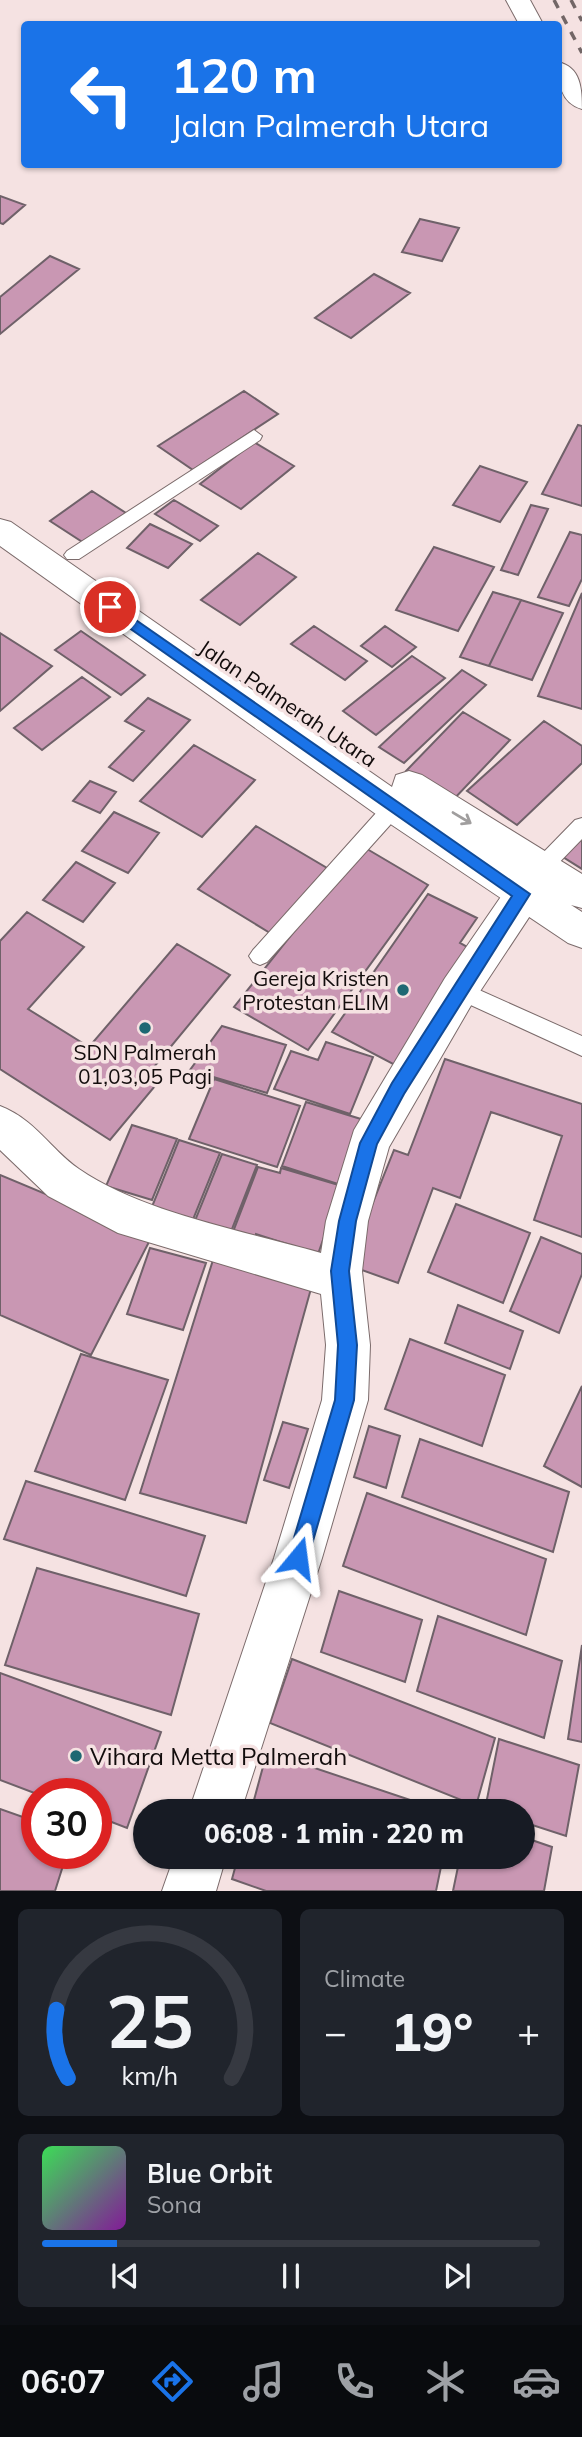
<!DOCTYPE html>
<meta charset="utf-8">
<style>
:root{--surface:#171b24;--page:#20242c;--text:#f1f3f6;--muted:#9ea1a6;--line:#363941;--accent:#1a73e8}
body{margin:0;font-family:Mulish,sans-serif;background:var(--page);color:var(--text);height:100vh;display:flex;flex-direction:column;font-size:26px;white-space:nowrap}
*{box-sizing:border-box;margin:0}
p{font-size:23px;color:var(--muted)}
.icon{flex:none;width:38px;height:38px;fill:none;stroke:currentColor;stroke-width:2;stroke-linecap:round;stroke-linejoin:round}
.map{position:relative;height:1891px;overflow:hidden}
.details{display:flex;flex-direction:column;gap:18px;padding:18px;background:#0d0f14;flex:1}
.details>*{flex:none}
.banner{position:absolute;left:21px;top:21px;width:541px;height:147px;border-radius:7px;box-shadow:0 2px 5px #0004;background:#1a73e8;color:#fff;overflow:hidden}
.speed{position:absolute;left:21px;top:1778px;display:flex;gap:14px;font-size:35px;font-weight:700;text-align:center}
.speed>*{display:grid;place-content:center;width:91px;height:91px;border-radius:50%;background:var(--surface);box-shadow:0 2px 5px #0004;line-height:1}
.speed .limit{border:10px solid #d22;background:#fff;color:#111}
.pin{position:absolute;display:grid;place-items:center;width:60px;height:60px;color:#fff;margin:-30px;border:4px solid #fff;border-radius:50%;box-shadow:0 2px 7px #0007}
.me{position:absolute;width:77px;margin:-38px;rotate:16deg;stroke-linejoin:round;filter:drop-shadow(0 0 5px #0008)}
.turn{display:flex;align-items:center;gap:24px;height:147px;padding:0 35px;font-size:32px}
.turn .icon{width:91px;height:91px;stroke-width:2.5}
.turn b{display:block;font-size:49px;line-height:60px}
.big{font-size:52px;font-weight:800;line-height:1.1}
.details .tile{flex:1;display:flex;flex-direction:column;justify-content:center;gap:10px;min-width:0;padding:0 24px;border-radius:10px;background:var(--page)}
.details .dial{align-items:center;gap:0}
.dial svg{height:182px;overflow:visible;fill:none;stroke:var(--line);stroke-width:7;stroke-linecap:round;text-anchor:middle}
.dial text{fill:var(--text);stroke:none}
.song{display:flex;align-items:center;gap:21px}
.cover{width:84px;height:84px;border-radius:10px;background:linear-gradient(135deg,hsl(130 70% 55%),hsl(290 70% 35%))}
.played{height:7px;border-radius:4px;background:linear-gradient(90deg,var(--accent) 15%,var(--line) 15%)}
.keys{display:flex;justify-content:space-around;direction:ltr}
.heat{display:flex;justify-content:space-between;align-items:center;font-size:38px;direction:ltr}
.details .tiles{flex:1;display:grid;gap:18px;grid-template-columns:1fr 1fr}
.tile:last-child{grid-column:span 2}
.trip{position:absolute;left:133px;top:1799px;width:402px;height:70px;border-radius:35px;background:var(--surface);box-shadow:0 2px 5px #0004;font-weight:800;line-height:70px;text-align:center}
.tabs{display:flex;height:112px;justify-content:space-around;align-items:center;background:#090b0e;color:var(--muted)}
.tabs .icon{width:49px;height:49px}
.tabs .selected{color:var(--accent)}
.tabs b{font-size:32px;color:var(--text)}
.map>svg:first-child{display:block}
.building{fill:#c997b3;stroke:#6f6169;stroke-width:2}
.lines{fill:none;stroke-linecap:round;stroke-linejoin:round}
.lane-casing{stroke:#7b6b6b;stroke-width:2}
.street-casing{stroke:#7b6b6b;stroke-width:2}
.secondary-casing{stroke:#7b6b6b;stroke-width:2}
.highway-casing{stroke:#7b6b6b;stroke-width:2}
.lane{fill:#fff;fill-rule:evenodd}
.street{fill:#fff;fill-rule:evenodd}
.secondary{fill:#fff;fill-rule:evenodd}
.highway{fill:#fff;fill-rule:evenodd}
.rail{stroke:#726666;stroke-width:3.5;stroke-dasharray:9 9;stroke-linecap:butt}
.oneway{stroke:#a09e9e}
.route{fill:#1a73e8;stroke:#114b97;stroke-width:2}
.poi-dot{fill:#1e6873;stroke:#f5e2e2;stroke-width:2.5}
.labels{text-anchor:middle;dominant-baseline:central;stroke-width:7;stroke-linejoin:round;paint-order:stroke}
.street-label{font-size:21px;fill:#120c0c;stroke:#f5e2e2}
.poi-label{font-size:21px;fill:#120c0c;stroke:#f5e2e2;text-anchor:end}
.near-poi-label{font-size:24px;fill:#120c0c;stroke:#f5e2e2;text-anchor:start}
</style>
<div class="map">
<svg width="582" height="1891" viewBox="0 0 582 1891">
<rect width="100%" height="100%" fill="#f5e2e2"/>
<path class="building" d="M0,196L25,205L3,224L0,223Z
M420,219L459,228L442,261L402,252Z
M50,256L79,269L0,334V297Z
M374,274L410,293L351,338L315,318Z
M244,391L278,414L193,470L158,446Z
M578,425L582,426V506L542,494Z
M254,442L294,466L241,509L200,484Z
M480,466L527,482L500,522L453,505Z
M92,491L126,513L84,543L50,521Z
M174,500L218,526L200,541L155,514Z
M531,505L548,509L518,575L501,570Z
M150,524L192,544L168,568L127,548Z
M570,532L582,535V579L569,606L538,597Z
M434,547L494,567L458,631L396,610Z
M258,553L296,577L240,625L201,600Z
M493,592L521,600L489,666L460,657Z
M582,593V709L538,696Z
M521,600L563,613L532,680L489,666Z
M314,626L367,661L345,680L291,644Z
M385,626L416,647L392,667L361,646Z
M81,631L145,675L121,695L55,650Z
M0,633L52,666L0,711Z
M412,656L445,678L376,735L343,711Z
M462,670L486,685L404,763L379,747Z
M82,677L110,697L42,750L14,728Z
M148,698L190,720L133,781L109,767L144,731L125,721Z
M463,712L510,740L453,800L406,771Z
M544,721L582,746V763L517,825L467,791Z
M194,745L255,780L202,837L140,801Z
M90,781L116,792L100,813L73,801Z
M114,812L159,833L128,873L82,851Z
M256,826L327,868L270,933L198,889Z
M582,838V869L563,857Z
M362,846L428,885L308,1050L234,1007Z
M76,862L115,883L83,922L43,900Z
M428,894L477,918L460,943L471,949L395,1065L332,1032Z
M27,912L84,947L28,1009L89,1047L177,944L230,975L144,1079L155,1086L110,1140L0,1069V941Z
M222,1026L286,1045L267,1093L190,1070Z
M326,1042L373,1057L350,1114L274,1089L291,1051L318,1060Z
M445,1059L582,1104V1237L534,1220L562,1136L491,1112L460,1198L433,1188L398,1283L348,1265L394,1150L408,1155Z
M214,1079L300,1106L277,1167L189,1139Z
M306,1102L364,1120L341,1185L282,1166Z
M132,1125L177,1139L152,1200L106,1186Z
M179,1140L220,1153L192,1222L151,1209Z
M222,1154L257,1165L230,1234L194,1223Z
M258,1167L280,1173L281,1168L342,1186L318,1254L256,1234L255,1239L233,1232Z
M0,1175L151,1238L91,1355L0,1315Z
M456,1204L530,1233L503,1303L428,1272Z
M541,1237L582,1254V1274L559,1333L510,1311Z
M150,1248L206,1263L183,1330L127,1314Z
M213,1260L312,1285L246,1523L140,1493Z
M458,1305L523,1331L510,1369L445,1343Z
M410,1339L505,1375L482,1446L385,1409Z
M81,1354L168,1380L125,1500L35,1471Z
M582,1386V1487L544,1466Z
M283,1422L308,1429L289,1488L264,1480Z
M369,1426L400,1436L386,1488L354,1477Z
M420,1439L569,1492L553,1552L402,1497Z
M26,1481L205,1536L186,1596L4,1539Z
M367,1493L546,1559L526,1635L343,1566Z
M37,1568L199,1614L171,1715L5,1665Z
M339,1591L422,1620L405,1682L321,1652Z
M438,1616L562,1661L544,1738L417,1691Z
M582,1645V1742L568,1739Z
M292,1659L495,1738L476,1806L270,1723Z
M0,1673L161,1732L127,1828L96,1816V1794H37L0,1780Z
M499,1739L579,1765L566,1836L523,1822V1811L485,1809Z
M267,1752L443,1811H251Z
M0,1809L37,1822V1853H67L55,1891H0Z
M523,1837L552,1847L544,1891H453L460,1857H523Z
M238,1857H443L436,1891H266L232,1879Z"/>
<g class="lines">
<defs>
<path id="lane" d="M254,430L262,436L260,440L79,559H67L64,555L67,551Z
M401,791L408,793L411,799L408,805L267,962L260,965L253,962L249,956L253,950L394,793Z
M582,818V839L549,873H535L532,867L535,861L575,820Z
M459,981L582,1036V1056L451,996L448,990L451,984Z"/>
<path id="street" d="M542,852L555,856L561,867L555,878L473,1002L389,1147L368,1221L362,1271L370,1345L368,1400L322,1558L241,1811H189L274,1558L322,1400L326,1345L321,1294L118,1233L48,1196L0,1150V1106C36,1120 50,1149 79,1169C143,1213 245,1231 321,1253L326,1221L354,1130L445,978L529,856Z
M174,1857H226L216,1891H162Z"/>
<path id="secondary" d="M0,519L11,522L392,787L396,775L409,771L422,775L582,874V908L571,905L582,912V948L568,943L380,817L0,546Z"/>
<path id="highway" d="M506,0H530L543,24H519Z
M558,62C581,67 582,89 582,109C560,103 558,81 558,62Z"/>
</defs>
<use href="#lane" class="lane-casing"/>
<use href="#street" class="street-casing"/>
<use href="#secondary" class="secondary-casing"/>
<use href="#highway" class="highway-casing"/>
<use href="#lane" class="lane"/>
<use href="#street" class="street"/>
<use href="#secondary" class="secondary"/>
<use href="#highway" class="highway"/>
<path class="rail" d="M554,0L582,53
M571,0L582,21"/>
</g>
<defs><path id="oneway-shaft" d="M-6 0H5M1.5-3L5.5 0L1.5 3" fill="none" stroke-width="1.6" stroke-linecap="round" stroke-linejoin="round" transform="scale(1.75)"/></defs>
<use class="oneway" href="#oneway-shaft" transform="translate(462 818) rotate(31)"/>
<path class="route" d="M110,602L530,894L404,1094L377,1144L356,1221L349,1271L357,1345L354,1400L308,1558L305,1565L298,1568L291,1565L288,1558L335,1400L338,1345L331,1271L339,1221L360,1143L392,1083L512,896L105,611V604Z"/>
<g class="poi-dot">
<circle cx="403" cy="990" r="7"/>
<circle cx="145" cy="1028" r="7"/>
<circle cx="76" cy="1756" r="7"/>
</g>
<g class="labels">
<g class="street-label">
<text transform="translate(288 703) rotate(34)">Jalan Palmerah Utara</text>
</g>
<g class="poi-label">
<text x="389" y="978">Gereja Kristen<tspan x="389" dy="24">Protestan ELIM</tspan></text>
<text x="145" y="1052" text-anchor="middle">SDN Palmerah<tspan x="145" dy="24">01,03,05 Pagi</tspan></text>
</g>
<g class="near-poi-label">
<text x="90" y="1756">Vihara Metta Palmerah</text>
</g>
</g>
</svg>
<div class="speed"><div class="limit">30</div></div>
<div class="pin" style="left:110px;top:607px;background:#d93025"><svg class="icon" aria-label="arrive" viewBox="0 0 24 24"><path d="M6 21V4h12l-3 4 3 4H6"/></svg></div>
<svg class="me" style="left:298px;top:1558px" viewBox="-20 -20 40 40"><path d="M0-17L14 15 0 8-14 15z" fill="#1a73e8" stroke="#fff" stroke-width="4"/></svg>
<div class="trip">06:08 · 1 min · 220 m</div>
<div class="banner">
<div class="turn"><svg class="icon" aria-label="left" viewBox="0 0 24 24"><path d="M17 20v-9H6M10 6l-5 5 5 5"/></svg><div><b>120 m</b>Jalan Palmerah Utara</div></div>
</div>
</div>
<section class="details">
<div class="tiles">
<div class="tile dial"><svg viewBox="0 0 100 80">
<path d="M14 69A42 42 0 1 1 86 69"/>
<path d="M14 69A42 42 0 0 1 9 39" stroke="#1a73e8"/>
<text x="50" y="56" font-size="32" font-weight="700">25</text>
<text x="50" y="72" font-size="11">km/h</text>
</svg></div>
<div class="tile"><p>Climate</p>
<div class="heat"><a>−</a><b class="big">19°</b><a>+</a></div>
</div>
<div class="tile">
<div class="song"><i class="cover"></i><div><b>Blue Orbit</b><p>Sona</p></div></div>
<div class="played"></div>
<div class="keys"><svg class="icon" aria-label="previous" viewBox="0 0 24 24"><path d="M18 5L8 12l10 7zM5 5v14"/></svg><svg class="icon" aria-label="pause" viewBox="0 0 24 24"><path d="M8 5v14M16 5v14"/></svg><svg class="icon" aria-label="next" viewBox="0 0 24 24"><path d="M6 5l10 7-10 7zM19 5v14"/></svg></div>
</div>
</div>
</section>
<nav class="tabs">
<b>06:07</b>
<svg class="icon selected" aria-label="directions" viewBox="0 0 24 24"><path d="M12 3l9 9-9 9-9-9zM9 14v-3h6M13 9l2 2-2 2"/></svg>
<svg class="icon" aria-label="music" viewBox="0 0 24 24"><path d="M9 18V5l10-2v13"/><circle cx="6" cy="18" r="3"/><circle cx="16" cy="16" r="3"/></svg>
<svg class="icon" aria-label="phone" viewBox="0 0 24 24"><path d="M5 4h4l2 5-3 2q2 4 5 5l2-3 5 2v4C11 20 4 13 5 4z"/></svg>
<svg class="icon" aria-label="climate" viewBox="0 0 24 24"><path d="M12 3v18M4 7l16 10M4 17L20 7"/></svg>
<svg class="icon" aria-label="car" viewBox="0 0 24 24"><path d="M5 17H2v-5l4-1 3-4h7l3 4 3 1v5h-3M9 17h6M6 11h13"/><circle cx="7" cy="17" r="2"/><circle cx="17" cy="17" r="2"/></svg>
</nav>
